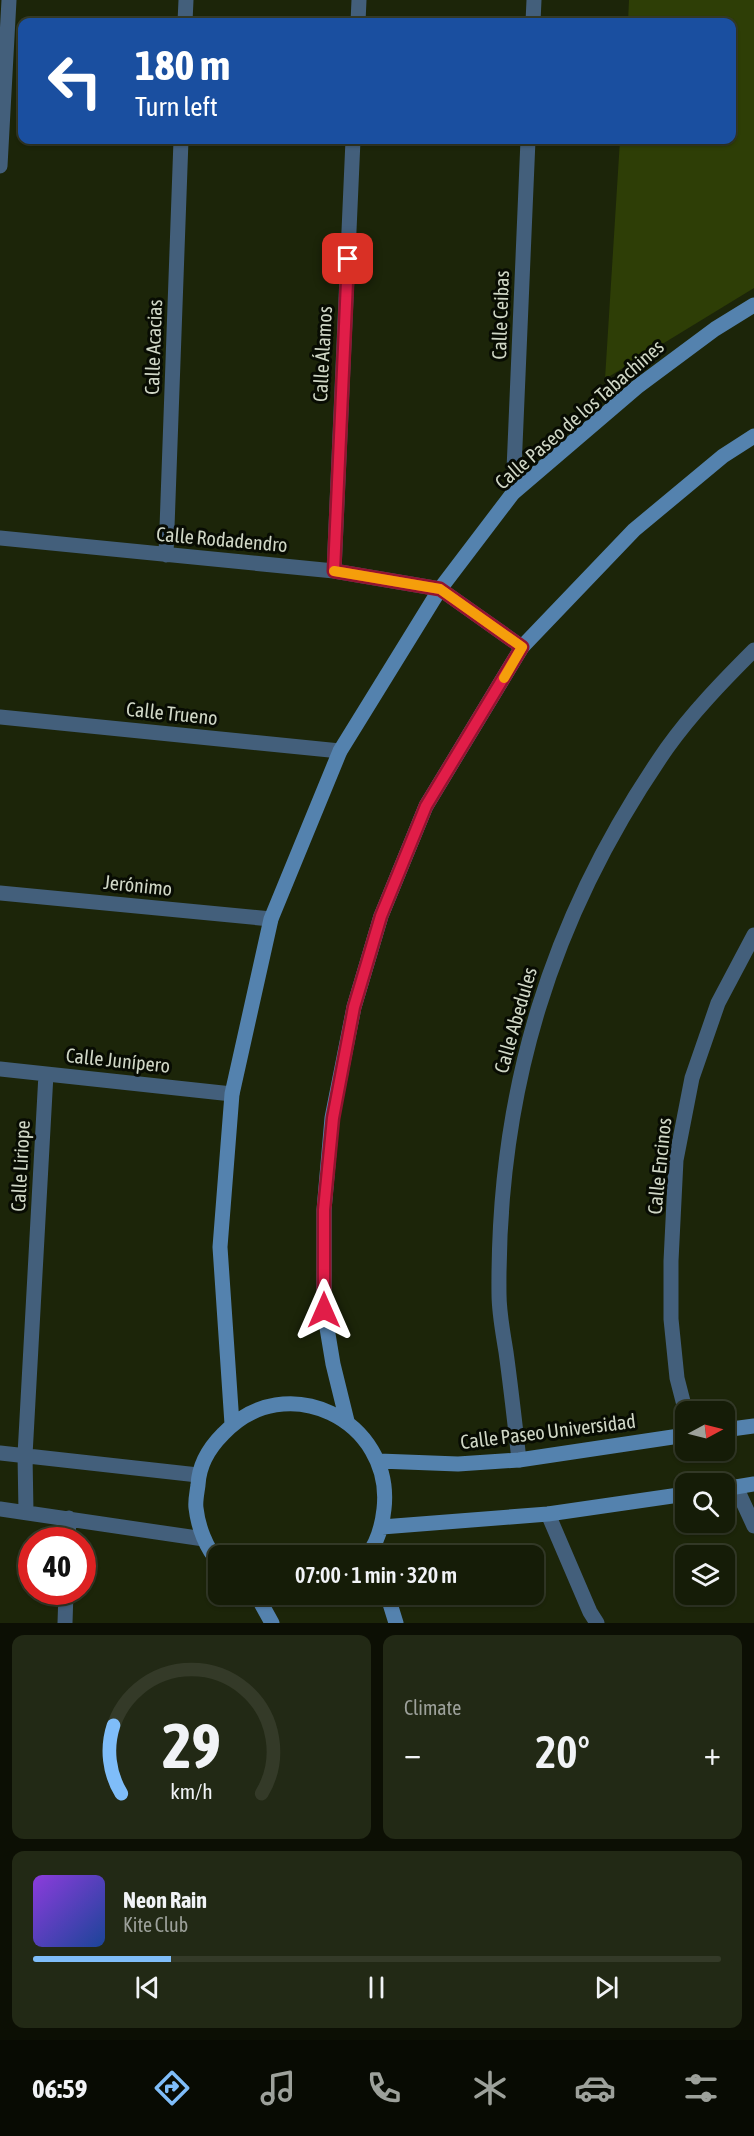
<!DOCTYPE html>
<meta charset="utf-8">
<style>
:root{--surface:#151c07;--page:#222915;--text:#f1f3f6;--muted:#9da19b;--line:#343a28;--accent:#7fbdf9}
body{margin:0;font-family:"Asap Condensed",sans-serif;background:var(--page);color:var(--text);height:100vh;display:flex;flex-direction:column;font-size:22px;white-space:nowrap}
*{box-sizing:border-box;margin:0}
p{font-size:20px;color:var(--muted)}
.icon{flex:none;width:33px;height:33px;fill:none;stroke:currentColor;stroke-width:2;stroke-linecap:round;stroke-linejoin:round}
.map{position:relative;height:1623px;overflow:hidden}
.side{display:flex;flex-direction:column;gap:12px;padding:12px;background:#0c0f04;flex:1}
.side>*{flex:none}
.guide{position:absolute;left:18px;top:18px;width:718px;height:126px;border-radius:12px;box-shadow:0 2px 4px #0004,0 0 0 2px var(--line);background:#1a4fa0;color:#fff;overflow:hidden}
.needle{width:39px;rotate:83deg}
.controls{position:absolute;left:675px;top:1401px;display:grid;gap:12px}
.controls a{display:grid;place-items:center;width:60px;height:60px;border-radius:12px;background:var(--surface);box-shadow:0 2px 4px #0004,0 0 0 2px var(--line);font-size:30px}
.speed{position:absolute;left:18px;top:1527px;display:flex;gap:12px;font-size:30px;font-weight:700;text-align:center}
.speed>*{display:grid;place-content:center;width:78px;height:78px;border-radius:50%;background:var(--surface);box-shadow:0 2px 4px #0004,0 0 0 2px var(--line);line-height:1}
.speed .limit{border:9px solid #d22;background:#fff;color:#111}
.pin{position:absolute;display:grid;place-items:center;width:51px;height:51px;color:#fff;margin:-26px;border-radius:12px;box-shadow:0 3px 9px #0006}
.me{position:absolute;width:66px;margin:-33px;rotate:0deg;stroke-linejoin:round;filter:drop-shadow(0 0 4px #0008)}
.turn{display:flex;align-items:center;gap:21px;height:126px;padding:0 18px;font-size:27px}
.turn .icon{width:78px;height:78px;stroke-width:2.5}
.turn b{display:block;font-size:42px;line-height:51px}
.big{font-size:45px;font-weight:600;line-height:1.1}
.side .widget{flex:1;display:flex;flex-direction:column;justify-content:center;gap:9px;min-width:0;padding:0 21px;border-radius:12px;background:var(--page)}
.side .dial{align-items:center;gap:0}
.dial svg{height:156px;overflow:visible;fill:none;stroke:var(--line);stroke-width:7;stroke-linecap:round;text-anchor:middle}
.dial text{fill:var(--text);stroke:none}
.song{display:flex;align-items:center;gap:18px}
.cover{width:72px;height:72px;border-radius:9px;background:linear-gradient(135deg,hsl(270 70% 55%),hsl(220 70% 35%))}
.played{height:6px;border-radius:3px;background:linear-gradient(90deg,var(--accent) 20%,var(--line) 20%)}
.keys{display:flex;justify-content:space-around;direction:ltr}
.heat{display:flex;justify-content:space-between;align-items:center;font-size:33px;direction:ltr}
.side .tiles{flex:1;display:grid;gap:12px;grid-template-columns:1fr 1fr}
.widget:last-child{grid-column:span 2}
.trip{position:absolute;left:208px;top:1545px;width:336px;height:60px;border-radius:12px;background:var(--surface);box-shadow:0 2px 4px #0004,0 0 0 2px var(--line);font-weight:600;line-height:60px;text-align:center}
.tab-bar{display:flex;height:96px;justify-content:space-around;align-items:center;background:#080b03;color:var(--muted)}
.tab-bar .icon{width:42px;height:42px}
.tab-bar .selected{color:var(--accent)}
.tab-bar b{font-size:27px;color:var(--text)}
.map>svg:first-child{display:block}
.green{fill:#2e3e06}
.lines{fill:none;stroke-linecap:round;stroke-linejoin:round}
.street{stroke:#435f7b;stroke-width:15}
.secondary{stroke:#5482ae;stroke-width:15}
.route-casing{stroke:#92132f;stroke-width:15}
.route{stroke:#e11d48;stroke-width:10}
.slow{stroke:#f59e0b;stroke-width:10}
.labels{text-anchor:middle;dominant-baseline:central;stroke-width:6;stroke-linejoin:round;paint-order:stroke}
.street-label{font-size:20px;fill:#d0d7c6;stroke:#080c03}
</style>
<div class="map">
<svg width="754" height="1623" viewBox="0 0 754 1623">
<rect width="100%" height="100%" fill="#1c2509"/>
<path class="green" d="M629,0H754V288L605,379L620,140H732V22H628Z"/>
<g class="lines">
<path class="street" d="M185,22L186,0
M358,22L359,0
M533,22L534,0
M0,166L9,0
M513,493L528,140
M0,538L334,571L440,589L522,647
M166,555L181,140
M334,571L353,140
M0,717L340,751
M0,893L271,919
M0,1069L232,1094
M686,1413L677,1378L671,1319V1261L676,1160L692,1078L718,1003L754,935
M0,1453L198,1475
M519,1460C515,1424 511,1388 506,1352C503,1333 499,1313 499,1294C497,1091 551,915 667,748C692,713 723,681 754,650
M736,1487L754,1526
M0,1509L204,1539
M26,1512L25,1455L46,1074
M548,1514L590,1612L597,1623
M68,1540L69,1518
M65,1623L66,1592"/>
<path class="secondary" d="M347,1421L333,1364L324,1310V1210L332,1118L354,1007L381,916L426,806L522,647L634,530L723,456L754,436
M232,1424L220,1247L232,1094L271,919L340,751L440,589L513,493L637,387L715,329L754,305
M724,1430L754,1426
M379,1461L458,1464L519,1460L686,1435
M724,1489L754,1484
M382,1527L548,1514L686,1494
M219,1562C206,1549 198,1526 196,1508C195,1501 197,1493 198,1485C199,1465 209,1448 223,1434C285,1367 394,1420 384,1509C382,1527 378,1542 367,1556
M256,1594L272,1623
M294,1594H298
M387,1594L396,1623"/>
</g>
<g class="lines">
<defs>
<path id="route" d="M324,1310V1210L333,1118L354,1007L381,916L426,806L522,647L440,589L334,571L348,259"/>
</defs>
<use href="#route" class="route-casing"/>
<use href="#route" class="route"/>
<path class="slow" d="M334,571L440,589L522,647L504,678"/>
</g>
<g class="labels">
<g class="street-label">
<text transform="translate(500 315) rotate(-88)">Calle Ceibas</text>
<text transform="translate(153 347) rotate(-88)">Calle Acacias</text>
<text transform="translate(322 354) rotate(-87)">Calle Álamos</text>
<text transform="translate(579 414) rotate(-41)">Calle Paseo de los Tabachines</text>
<text transform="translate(222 539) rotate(5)">Calle Rodadendro</text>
<text transform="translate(172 713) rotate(6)">Calle Trueno</text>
<text transform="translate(138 885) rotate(6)">Jerónimo</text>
<text transform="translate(515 1020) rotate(-74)">Calle Abedules</text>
<text transform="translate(118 1060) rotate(6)">Calle Junípero</text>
<text transform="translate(20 1166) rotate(-87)">Calle Liriope</text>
<text transform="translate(659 1166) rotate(-84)">Calle Encinos</text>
<text transform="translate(548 1431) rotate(-7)">Calle Paseo Universidad</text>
</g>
</g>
</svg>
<div class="controls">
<a><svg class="needle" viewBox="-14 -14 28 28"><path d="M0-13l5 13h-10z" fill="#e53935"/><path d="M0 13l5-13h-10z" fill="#9da19b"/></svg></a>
<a><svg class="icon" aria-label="search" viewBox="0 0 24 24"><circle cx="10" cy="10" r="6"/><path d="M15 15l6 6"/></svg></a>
<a><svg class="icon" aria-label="layers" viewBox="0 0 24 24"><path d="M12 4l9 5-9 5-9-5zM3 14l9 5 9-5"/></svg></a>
</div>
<div class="speed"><div class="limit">40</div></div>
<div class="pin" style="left:348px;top:259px;background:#d93025"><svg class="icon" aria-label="arrive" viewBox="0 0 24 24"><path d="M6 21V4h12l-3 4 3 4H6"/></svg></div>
<svg class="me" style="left:324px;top:1310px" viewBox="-20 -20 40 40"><path d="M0-17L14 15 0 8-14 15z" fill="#e11d48" stroke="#fff" stroke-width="4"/></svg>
<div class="trip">07:00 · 1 min · 320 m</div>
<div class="guide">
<div class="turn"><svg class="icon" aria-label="left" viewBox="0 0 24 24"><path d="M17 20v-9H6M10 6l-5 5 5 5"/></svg><div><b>180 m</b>Turn left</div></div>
</div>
</div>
<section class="side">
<div class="tiles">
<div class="widget dial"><svg viewBox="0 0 100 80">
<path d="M14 69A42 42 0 1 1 86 69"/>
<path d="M14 69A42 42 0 0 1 10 34" stroke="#7fbdf9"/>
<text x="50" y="56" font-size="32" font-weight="700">29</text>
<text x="50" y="72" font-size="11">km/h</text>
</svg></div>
<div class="widget"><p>Climate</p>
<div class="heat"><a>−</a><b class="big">20°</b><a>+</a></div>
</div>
<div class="widget">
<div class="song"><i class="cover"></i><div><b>Neon Rain</b><p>Kite Club</p></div></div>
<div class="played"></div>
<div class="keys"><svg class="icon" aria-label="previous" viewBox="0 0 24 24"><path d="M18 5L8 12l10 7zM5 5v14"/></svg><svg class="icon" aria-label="pause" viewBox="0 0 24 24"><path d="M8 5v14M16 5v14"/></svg><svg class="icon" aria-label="next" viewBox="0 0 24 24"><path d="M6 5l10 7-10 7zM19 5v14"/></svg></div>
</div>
</div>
</section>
<nav class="tab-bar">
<b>06:59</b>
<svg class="icon selected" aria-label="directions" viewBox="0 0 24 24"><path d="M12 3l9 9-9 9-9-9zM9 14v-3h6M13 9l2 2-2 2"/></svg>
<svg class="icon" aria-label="music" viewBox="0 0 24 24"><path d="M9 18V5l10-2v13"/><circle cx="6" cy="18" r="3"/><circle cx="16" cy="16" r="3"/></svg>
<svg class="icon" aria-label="phone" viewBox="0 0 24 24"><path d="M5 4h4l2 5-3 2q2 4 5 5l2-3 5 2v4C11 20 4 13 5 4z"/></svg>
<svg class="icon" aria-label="climate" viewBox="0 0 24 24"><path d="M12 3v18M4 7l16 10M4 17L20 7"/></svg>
<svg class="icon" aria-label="car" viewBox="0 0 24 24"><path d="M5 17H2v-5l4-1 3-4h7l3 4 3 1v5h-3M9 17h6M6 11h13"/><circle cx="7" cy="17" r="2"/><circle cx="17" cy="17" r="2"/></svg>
<svg class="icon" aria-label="filters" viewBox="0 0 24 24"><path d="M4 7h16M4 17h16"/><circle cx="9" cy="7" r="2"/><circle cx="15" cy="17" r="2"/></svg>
</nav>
